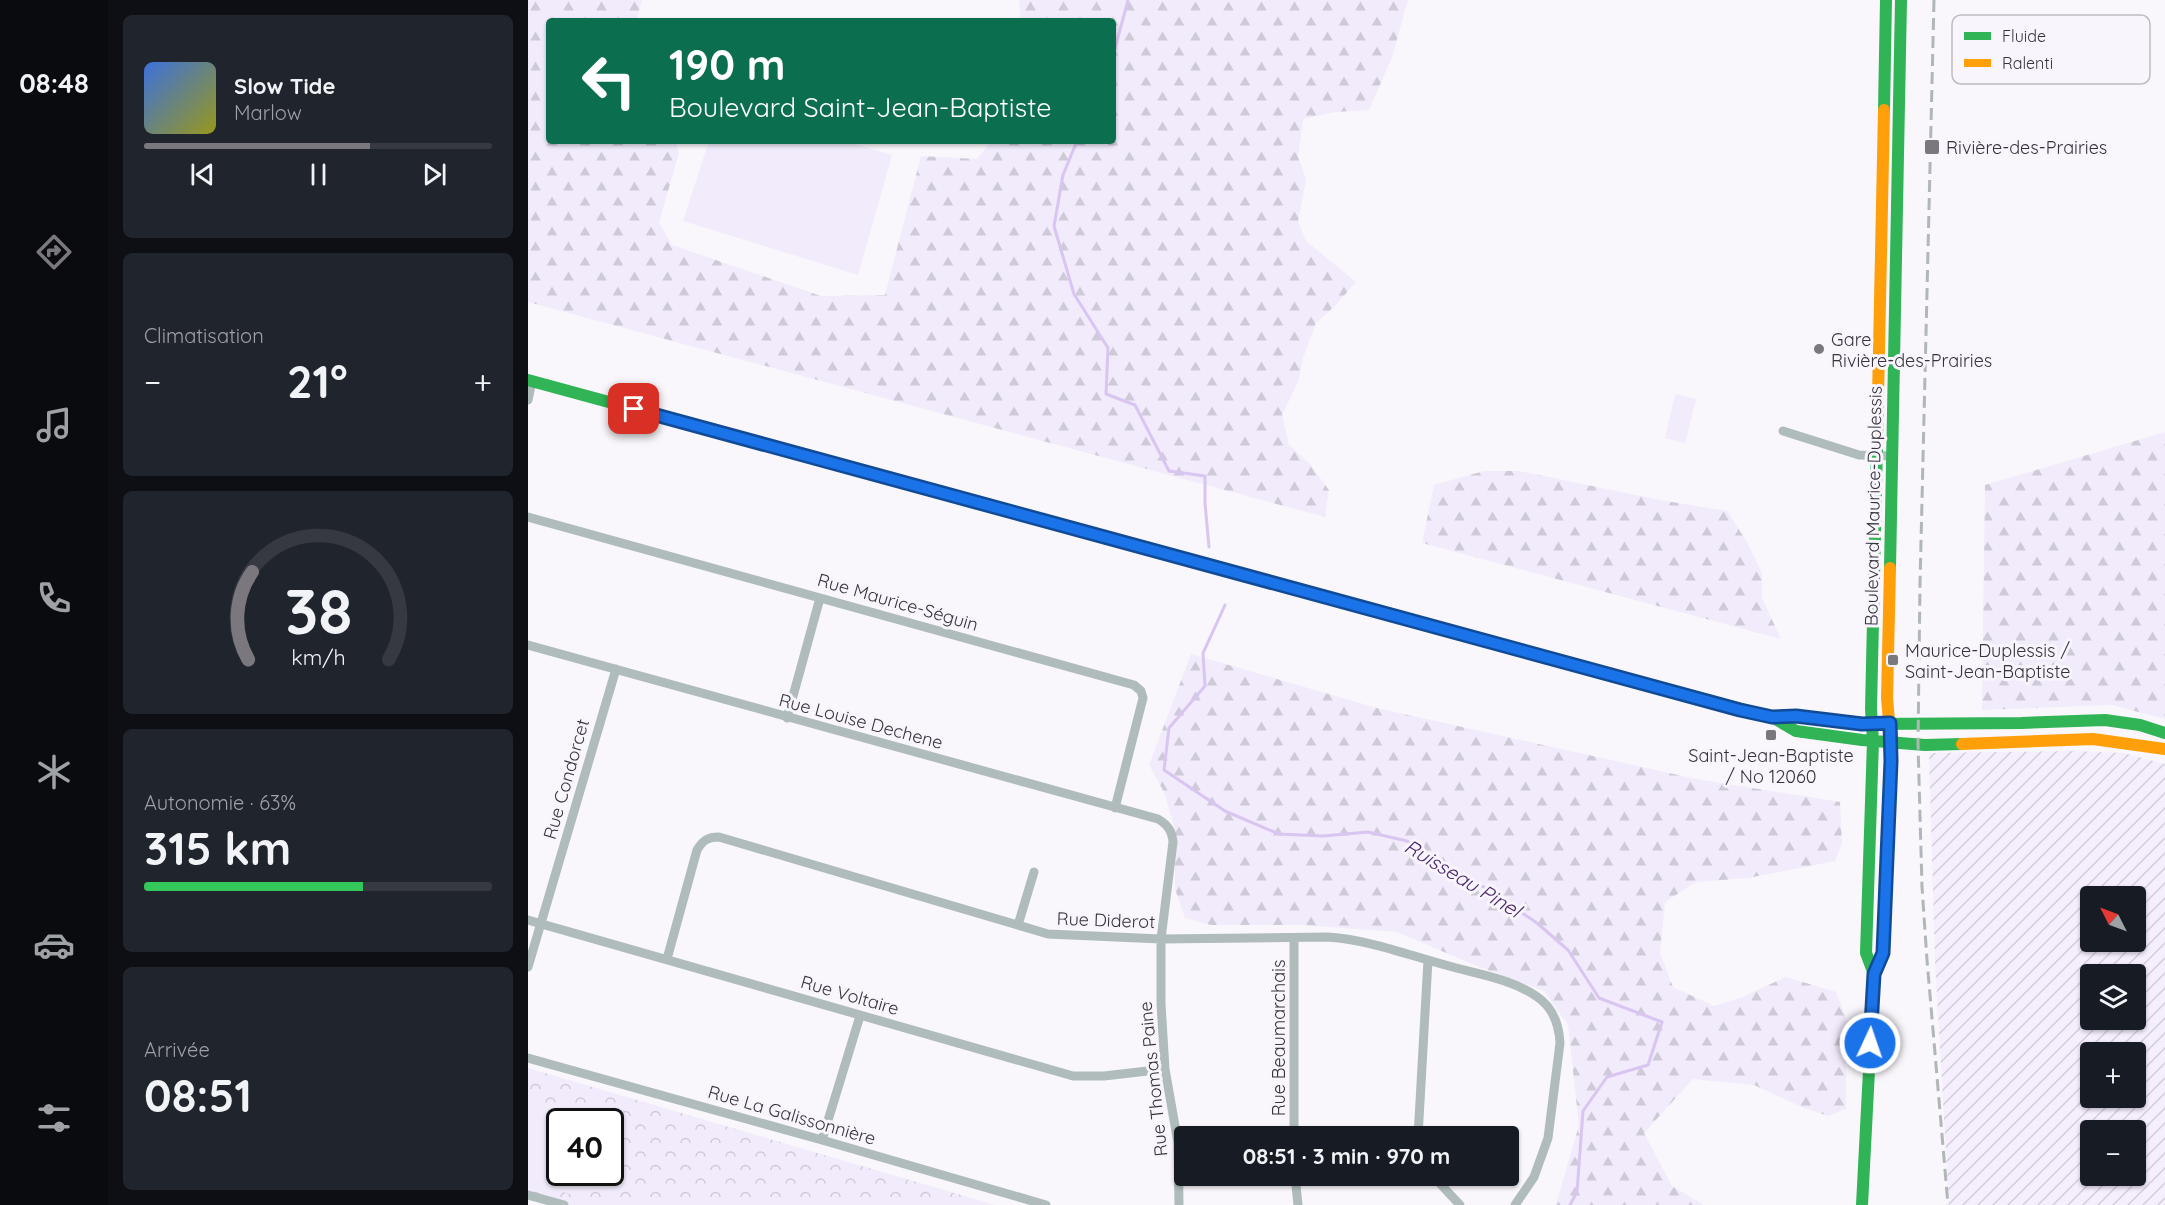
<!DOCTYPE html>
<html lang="fr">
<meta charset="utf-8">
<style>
:root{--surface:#171b24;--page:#20242c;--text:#f1f3f6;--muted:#9ea1a6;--line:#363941;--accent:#7a787e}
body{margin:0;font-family:Quicksand,sans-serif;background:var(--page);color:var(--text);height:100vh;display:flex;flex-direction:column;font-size:22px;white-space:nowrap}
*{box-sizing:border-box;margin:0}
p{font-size:20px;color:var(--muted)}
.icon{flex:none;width:33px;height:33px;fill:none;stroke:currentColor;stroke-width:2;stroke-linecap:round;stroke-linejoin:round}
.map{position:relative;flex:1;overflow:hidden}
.drawer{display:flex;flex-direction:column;gap:15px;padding:15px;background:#0d0f14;width:420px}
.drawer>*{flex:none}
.guide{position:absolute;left:18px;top:18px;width:570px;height:126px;border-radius:6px;box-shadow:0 2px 4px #0004;background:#0b6e4f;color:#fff;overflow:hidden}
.needle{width:39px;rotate:312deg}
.fabs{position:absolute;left:1552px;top:886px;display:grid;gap:12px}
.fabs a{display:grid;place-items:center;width:66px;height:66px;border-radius:6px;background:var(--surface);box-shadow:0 2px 4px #0004;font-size:30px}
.speed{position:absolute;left:18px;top:1108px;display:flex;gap:12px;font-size:30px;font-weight:700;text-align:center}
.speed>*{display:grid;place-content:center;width:78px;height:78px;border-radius:50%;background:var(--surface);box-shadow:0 2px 4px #0004;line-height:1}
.speed .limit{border:3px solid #111;border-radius:9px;background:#fff;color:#111}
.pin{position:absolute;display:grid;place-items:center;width:51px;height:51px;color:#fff;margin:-26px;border-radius:12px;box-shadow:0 3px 9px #0006}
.me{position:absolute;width:66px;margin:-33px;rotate:3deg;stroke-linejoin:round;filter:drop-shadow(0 0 4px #0008)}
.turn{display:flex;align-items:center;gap:21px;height:126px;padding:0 24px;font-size:27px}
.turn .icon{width:78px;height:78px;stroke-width:2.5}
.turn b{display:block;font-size:42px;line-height:51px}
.big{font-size:45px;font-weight:800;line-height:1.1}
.drawer .widget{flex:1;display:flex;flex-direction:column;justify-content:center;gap:9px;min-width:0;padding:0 21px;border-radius:9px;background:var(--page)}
.drawer .dial{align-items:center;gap:0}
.dial svg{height:156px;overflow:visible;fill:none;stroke:var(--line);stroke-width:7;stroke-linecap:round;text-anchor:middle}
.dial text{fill:var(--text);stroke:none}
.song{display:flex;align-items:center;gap:18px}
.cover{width:72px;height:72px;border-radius:9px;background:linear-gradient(135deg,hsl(220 70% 55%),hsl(60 70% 35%))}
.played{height:6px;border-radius:3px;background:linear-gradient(90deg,var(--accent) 65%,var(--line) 65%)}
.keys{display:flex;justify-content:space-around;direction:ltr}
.heat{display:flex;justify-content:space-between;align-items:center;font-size:33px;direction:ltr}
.charge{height:9px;border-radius:4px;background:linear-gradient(90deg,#34c759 63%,var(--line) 0)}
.trip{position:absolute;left:646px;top:1126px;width:345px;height:60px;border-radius:6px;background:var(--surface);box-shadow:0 2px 4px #0004;font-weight:800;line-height:60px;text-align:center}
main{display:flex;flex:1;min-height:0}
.menu{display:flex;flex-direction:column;width:108px;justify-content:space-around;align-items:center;background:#090b0e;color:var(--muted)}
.menu .icon{width:42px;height:42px}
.menu .active{color:var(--accent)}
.menu b{font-size:27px;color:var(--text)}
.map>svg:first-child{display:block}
.industrial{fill:url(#industrial-furrows);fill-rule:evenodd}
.forest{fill:url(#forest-firs)}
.park{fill:url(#park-crowns);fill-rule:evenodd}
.pitch{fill:#f1ebfb}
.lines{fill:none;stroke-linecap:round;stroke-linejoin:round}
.stream{stroke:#d9c5f2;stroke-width:3}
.street{stroke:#afbcbb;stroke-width:9}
.fast{stroke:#30b455;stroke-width:12}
.slow{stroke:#ff9f0a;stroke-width:12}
.rail{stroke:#b1b6b7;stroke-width:3;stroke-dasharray:12 6;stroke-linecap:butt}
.route-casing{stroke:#114b97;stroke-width:15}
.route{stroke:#1a73e8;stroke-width:10}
.poi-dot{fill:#7a787e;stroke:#f8f5fd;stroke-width:2}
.labels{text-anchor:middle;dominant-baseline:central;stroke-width:6;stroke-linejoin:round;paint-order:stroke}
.poi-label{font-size:18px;fill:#36333b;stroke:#f8f5fd;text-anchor:start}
.street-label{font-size:18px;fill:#36333b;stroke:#f8f5fd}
.water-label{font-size:20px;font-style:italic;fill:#4d2971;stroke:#f8f5fd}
.key{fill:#f8f5fd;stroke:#bebbc3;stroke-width:1.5}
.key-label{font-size:16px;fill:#36333b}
</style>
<main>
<nav class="menu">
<b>08:48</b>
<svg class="icon active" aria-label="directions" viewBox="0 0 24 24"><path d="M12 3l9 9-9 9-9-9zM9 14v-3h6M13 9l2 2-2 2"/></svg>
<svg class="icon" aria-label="music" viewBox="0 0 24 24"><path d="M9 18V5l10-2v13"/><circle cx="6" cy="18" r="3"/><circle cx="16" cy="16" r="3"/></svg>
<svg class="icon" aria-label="phone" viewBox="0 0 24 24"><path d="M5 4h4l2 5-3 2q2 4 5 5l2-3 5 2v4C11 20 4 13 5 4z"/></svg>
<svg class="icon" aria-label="climate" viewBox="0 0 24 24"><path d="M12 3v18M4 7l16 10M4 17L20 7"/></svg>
<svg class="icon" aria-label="car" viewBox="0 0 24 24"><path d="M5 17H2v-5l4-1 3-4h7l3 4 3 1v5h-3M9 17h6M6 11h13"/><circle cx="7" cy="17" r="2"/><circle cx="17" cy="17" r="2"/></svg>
<svg class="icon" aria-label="filters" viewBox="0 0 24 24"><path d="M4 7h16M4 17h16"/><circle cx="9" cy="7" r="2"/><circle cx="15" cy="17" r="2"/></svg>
</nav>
<section class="drawer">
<div class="widget">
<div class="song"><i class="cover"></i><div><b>Slow Tide</b><p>Marlow</p></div></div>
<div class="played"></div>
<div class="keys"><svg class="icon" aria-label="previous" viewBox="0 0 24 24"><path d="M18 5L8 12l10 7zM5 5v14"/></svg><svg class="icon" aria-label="pause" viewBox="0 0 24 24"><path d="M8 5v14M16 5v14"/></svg><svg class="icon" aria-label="next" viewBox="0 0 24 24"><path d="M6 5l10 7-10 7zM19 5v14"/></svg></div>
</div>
<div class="widget"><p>Climatisation</p>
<div class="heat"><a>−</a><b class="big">21°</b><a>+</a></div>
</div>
<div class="widget dial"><svg viewBox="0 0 100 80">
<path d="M14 69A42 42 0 1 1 86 69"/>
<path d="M14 69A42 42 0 0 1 16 24" stroke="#7a787e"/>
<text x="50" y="56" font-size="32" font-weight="700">38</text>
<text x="50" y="72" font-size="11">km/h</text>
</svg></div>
<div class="widget"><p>Autonomie · 63%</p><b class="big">315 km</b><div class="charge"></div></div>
<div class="widget"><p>Arrivée</p><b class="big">08:51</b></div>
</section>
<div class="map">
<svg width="1637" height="1205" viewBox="0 0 1637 1205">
<defs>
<pattern id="industrial-furrows" width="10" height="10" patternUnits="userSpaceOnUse" patternTransform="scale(1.5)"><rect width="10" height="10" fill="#f5effd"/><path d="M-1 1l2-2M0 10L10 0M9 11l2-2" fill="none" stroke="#d3cdda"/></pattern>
<pattern id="forest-firs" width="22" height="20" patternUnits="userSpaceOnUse" patternTransform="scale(1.5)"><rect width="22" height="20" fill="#f1ebfb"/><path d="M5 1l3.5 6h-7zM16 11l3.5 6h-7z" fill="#cfcad8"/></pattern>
<pattern id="park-crowns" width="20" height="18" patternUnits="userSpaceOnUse" patternTransform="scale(1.5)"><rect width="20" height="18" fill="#f1ebfb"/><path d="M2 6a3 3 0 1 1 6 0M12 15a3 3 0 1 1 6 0" fill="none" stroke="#cfcad8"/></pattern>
</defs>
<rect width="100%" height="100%" fill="#f9f7fb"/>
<path class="industrial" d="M1547,751L1596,753L1637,764V1205H1421L1407,961L1401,753ZM1563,897H1608V942H1563ZM1563,975H1608V1020H1563ZM1563,1053H1608V1098H1563ZM1563,1131H1608V1176H1563Z"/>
<path class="forest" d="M0,0H114L108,21H21V141H148L151,153L131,222L144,245L293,296L357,295L393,156L449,159L464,141H585V21H493L491,0H880L864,57L841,110L807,112L775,119L770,157L778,179L770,222L778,241L828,282L807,306L788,323L775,358L770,382L754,415L761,445L781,463L801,490L797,517L0,302Z
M1637,432V719L1584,705L1454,710L1457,485Z
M956,471H991L1132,500L1199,511L1219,542L1234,573V598L1253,639L894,543L906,485Z
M663,654L849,708L1168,779L1312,802L1314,843L1307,861L1220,878L1168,882L1137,902L1132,953L1145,987L1186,1006L1212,998L1258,977L1308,992L1318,1018V1109L1300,1116L1274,1107L1226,1085L1165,1079L1116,1133L1144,1186L1176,1205H1028L1051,1125L1040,1025L1016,991L949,966L869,932L776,925H683L657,918L647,889V831L637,794L621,765Z"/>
<path class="park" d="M0,1068L467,1205H36L0,1195ZM32,1122H82V1173H32Z"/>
<path class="pitch" d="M181,141H317L364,155L330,275L155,221Z
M1147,394L1168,399L1157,443L1137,438Z
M0,1108L46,1122H32V1173H54L47,1196L0,1180Z"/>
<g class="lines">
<path class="stream" d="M585,56L600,0
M549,141L535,175L526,226L546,294L580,348L578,394L607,405L641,471L677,476V503L681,547
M697,605L675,653L677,686L641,728L636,770L697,811L751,834L795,836L840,832L879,841L957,888L1009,923L1040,950L1071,998L1134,1022L1120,1065L1079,1077L1055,1111L1049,1192L1042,1205"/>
<path class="street" d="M0,400L4,381
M1255,431L1331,455L1364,456
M0,517L606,685L613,691L615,698L587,808
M0,645L630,819C640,825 644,831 645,842L633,939V1004L637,1069L650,1143L651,1205
M259,718L292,598
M0,920L545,1076H576L637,1069
M490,925L506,872
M766,938V1137
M139,959L169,850C175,840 180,837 191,837L520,934L633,939L800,937C842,940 880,955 921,966C950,974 983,979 1008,996C1025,1007 1031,1024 1032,1043L1020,1138L1006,1177L987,1205
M0,967L88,669
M0,1058L294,1140L518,1205
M890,1137L900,960
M294,1140L332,1016
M767,1176L770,1205
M905,1176L932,1205
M0,1195L36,1205"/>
<path class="fast" d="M1356,110L1358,0
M0,380L676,564
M1362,568L1373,0
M1034,662L1244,717L1268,731L1334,740L1397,745L1434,744
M1244,717L1268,716L1344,724L1493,723L1577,720L1612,725L1637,733
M1346,974L1338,953L1345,741L1343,709L1349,445
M1334,1205L1346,974L1355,953L1362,772"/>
<path class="slow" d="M1349,445L1356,110
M676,564L1034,662
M1362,568L1359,698L1363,743L1362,772
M1434,744L1565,739L1637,749"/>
<path class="rail" d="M1406,0L1392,584L1390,744L1394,887L1399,960L1420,1205"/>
</g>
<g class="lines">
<defs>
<path id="route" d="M106,409L1212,710L1244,717L1268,716L1334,724L1362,723L1363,761L1355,953L1346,974L1342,1043"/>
</defs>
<use href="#route" class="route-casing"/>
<use href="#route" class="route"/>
</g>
<g class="poi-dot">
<rect x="1396" y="139" width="16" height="16" rx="3"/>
<circle cx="1291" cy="349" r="6"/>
<rect x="1359" y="654" width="12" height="12" rx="3"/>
<rect x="1237" y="729" width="12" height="12" rx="3"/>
</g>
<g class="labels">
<g class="poi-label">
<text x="1418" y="147">Rivière-des-Prairies</text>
<text x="1303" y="339">Gare<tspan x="1303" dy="21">Rivière-des-Prairies</tspan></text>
<text x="1377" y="650">Maurice-Duplessis /<tspan x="1377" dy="21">Saint-Jean-Baptiste</tspan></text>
<text x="1243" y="755" text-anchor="middle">Saint-Jean-Baptiste<tspan x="1243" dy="21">/ No 12060</tspan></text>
</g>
<g class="street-label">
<text transform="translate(1345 506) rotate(-89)">Boulevard Maurice-Duplessis</text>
<text transform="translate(370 602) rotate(16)">Rue Maurice-Séguin</text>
<text transform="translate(333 721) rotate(15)">Rue Louise Dechene</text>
<text transform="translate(38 779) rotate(-74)">Rue Condorcet</text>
<text transform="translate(578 920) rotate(2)">Rue Diderot</text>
<text transform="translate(322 995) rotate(16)">Rue Voltaire</text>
<text transform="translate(750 1038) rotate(-90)">Rue Beaumarchais</text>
<text transform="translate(625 1079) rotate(-96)">Rue Thomas Paine</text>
<text transform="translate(264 1115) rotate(16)">Rue La Galissonnière</text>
</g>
<g class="water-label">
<text transform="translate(935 878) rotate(31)">Ruisseau Pinel</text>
</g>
</g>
<rect x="1424" y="15" width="198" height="69" rx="9" class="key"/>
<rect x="1436" y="32" width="27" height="8" fill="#30b455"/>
<rect x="1436" y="59" width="27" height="8" fill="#ff9f0a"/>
<g class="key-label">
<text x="1474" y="42">Fluide</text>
<text x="1474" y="69">Ralenti</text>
</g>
</svg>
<div class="fabs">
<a><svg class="needle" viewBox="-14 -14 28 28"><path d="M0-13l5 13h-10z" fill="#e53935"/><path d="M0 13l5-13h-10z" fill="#9ea1a6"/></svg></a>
<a><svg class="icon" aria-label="layers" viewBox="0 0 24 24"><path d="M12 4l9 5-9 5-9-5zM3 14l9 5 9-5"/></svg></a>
<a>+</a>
<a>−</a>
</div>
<div class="speed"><div class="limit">40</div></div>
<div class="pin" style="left:106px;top:409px;background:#d93025"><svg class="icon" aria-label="arrive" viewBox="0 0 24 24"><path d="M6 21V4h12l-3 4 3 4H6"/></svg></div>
<svg class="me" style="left:1342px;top:1043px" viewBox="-20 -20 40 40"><circle r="17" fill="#1a73e8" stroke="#fff" stroke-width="3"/><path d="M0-11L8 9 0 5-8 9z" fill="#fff"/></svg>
<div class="trip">08:51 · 3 min · 970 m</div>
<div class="guide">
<div class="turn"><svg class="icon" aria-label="left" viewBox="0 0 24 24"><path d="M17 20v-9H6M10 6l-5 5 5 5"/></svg><div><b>190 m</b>Boulevard Saint-Jean-Baptiste</div></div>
</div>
</div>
</main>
